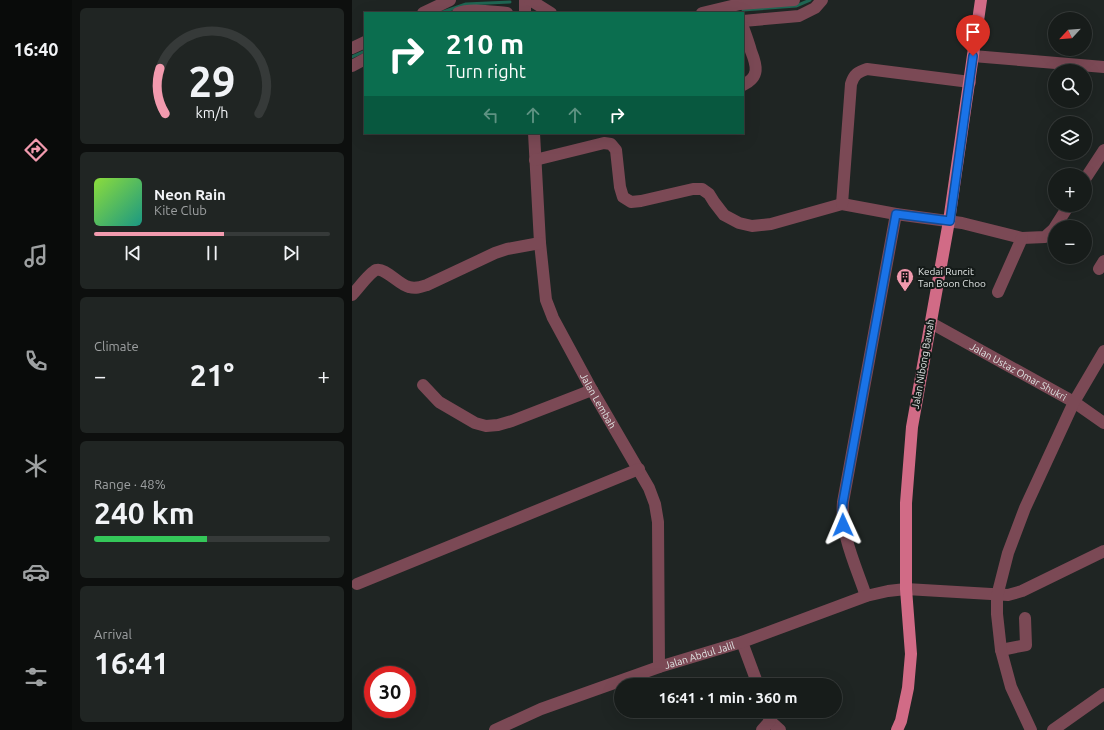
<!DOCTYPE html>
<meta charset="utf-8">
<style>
:root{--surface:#171c1a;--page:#202523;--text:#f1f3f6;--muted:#9ea1a2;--line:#363a39;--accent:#f29aae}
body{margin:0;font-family:Ubuntu,sans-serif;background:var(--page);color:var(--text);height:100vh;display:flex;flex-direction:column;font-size:15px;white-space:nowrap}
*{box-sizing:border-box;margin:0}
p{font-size:13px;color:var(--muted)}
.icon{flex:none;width:22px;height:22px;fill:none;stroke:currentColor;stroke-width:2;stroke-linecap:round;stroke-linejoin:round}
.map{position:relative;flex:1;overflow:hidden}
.panel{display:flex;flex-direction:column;gap:8px;padding:8px;background:#0d0f0e;width:280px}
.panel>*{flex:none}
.guide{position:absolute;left:12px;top:12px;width:380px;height:122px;border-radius:0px;box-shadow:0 4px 16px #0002,0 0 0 1px var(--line);background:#0b6e4f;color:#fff;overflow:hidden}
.needle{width:26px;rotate:244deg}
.controls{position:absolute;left:696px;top:12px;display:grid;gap:8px}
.controls a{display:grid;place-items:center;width:44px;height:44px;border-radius:50%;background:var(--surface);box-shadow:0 4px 16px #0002,0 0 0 1px var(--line);font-size:20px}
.speed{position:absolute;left:12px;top:666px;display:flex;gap:8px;font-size:20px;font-weight:700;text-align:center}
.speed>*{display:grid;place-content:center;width:52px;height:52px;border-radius:50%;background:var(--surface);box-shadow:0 4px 16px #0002,0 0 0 1px var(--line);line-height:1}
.speed .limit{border:6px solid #d22;background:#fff;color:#111}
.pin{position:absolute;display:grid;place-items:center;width:34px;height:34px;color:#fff;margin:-41px -17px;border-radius:50% 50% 50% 0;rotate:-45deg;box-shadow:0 0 4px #0007}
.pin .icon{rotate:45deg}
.me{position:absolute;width:44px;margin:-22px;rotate:359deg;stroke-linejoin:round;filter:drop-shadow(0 0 3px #0008)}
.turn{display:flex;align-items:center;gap:14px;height:84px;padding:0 16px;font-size:18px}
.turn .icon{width:52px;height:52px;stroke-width:2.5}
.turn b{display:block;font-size:28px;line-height:34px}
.lanes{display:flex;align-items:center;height:38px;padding:0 16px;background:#0003;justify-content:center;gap:20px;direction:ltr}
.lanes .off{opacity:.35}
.big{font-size:30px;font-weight:600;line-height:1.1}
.panel .card{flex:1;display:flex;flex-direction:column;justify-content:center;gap:6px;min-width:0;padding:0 14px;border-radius:6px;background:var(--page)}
.panel .dial{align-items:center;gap:0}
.dial svg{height:104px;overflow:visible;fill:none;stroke:var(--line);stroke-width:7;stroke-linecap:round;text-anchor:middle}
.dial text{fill:var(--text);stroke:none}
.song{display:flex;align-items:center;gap:12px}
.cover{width:48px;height:48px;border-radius:6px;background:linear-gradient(135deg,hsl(90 70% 55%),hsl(170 70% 35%))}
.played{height:4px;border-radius:2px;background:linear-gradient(90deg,var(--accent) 55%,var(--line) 55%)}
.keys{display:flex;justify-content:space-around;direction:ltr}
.heat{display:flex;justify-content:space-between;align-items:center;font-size:22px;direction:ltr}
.charge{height:6px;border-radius:3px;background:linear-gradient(90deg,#34c759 48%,var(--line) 0)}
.trip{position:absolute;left:262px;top:678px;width:228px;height:40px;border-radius:20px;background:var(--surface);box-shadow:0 4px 16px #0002,0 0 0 1px var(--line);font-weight:600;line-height:40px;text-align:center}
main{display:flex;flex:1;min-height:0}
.tab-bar{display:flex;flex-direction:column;width:72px;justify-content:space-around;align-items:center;background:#090b0a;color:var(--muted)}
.tab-bar .icon{width:28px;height:28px}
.tab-bar .current{color:var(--accent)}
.tab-bar b{font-size:18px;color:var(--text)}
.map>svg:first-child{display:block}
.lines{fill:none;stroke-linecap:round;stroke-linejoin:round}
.stream{stroke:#1f6552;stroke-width:3}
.minor{stroke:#7b4955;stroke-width:12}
.major{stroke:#d16b86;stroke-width:12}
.route-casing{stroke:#114b97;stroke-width:10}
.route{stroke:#1a73e8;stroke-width:7}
.labels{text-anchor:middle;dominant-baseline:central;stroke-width:4;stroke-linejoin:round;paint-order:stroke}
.poi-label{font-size:10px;fill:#e0e4e3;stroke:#151b19;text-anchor:start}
.street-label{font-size:10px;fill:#e0e4e3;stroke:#151b19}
</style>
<main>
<nav class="tab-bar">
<b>16:40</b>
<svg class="icon current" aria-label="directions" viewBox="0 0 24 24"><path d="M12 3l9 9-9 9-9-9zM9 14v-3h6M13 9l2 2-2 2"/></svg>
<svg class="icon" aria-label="music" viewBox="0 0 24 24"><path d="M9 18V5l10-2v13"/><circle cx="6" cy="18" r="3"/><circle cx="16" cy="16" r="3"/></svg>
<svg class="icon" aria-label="phone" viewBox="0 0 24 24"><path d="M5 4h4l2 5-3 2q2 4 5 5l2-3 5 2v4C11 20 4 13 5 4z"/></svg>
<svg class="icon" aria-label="climate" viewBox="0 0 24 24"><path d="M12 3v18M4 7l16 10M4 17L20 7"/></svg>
<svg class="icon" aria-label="car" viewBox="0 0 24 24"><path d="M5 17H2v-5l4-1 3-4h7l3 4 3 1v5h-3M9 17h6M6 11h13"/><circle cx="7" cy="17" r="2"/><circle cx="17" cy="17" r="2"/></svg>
<svg class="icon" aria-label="filters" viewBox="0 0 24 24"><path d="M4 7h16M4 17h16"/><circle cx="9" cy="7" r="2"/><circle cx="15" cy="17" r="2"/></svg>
</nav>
<section class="panel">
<div class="card dial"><svg viewBox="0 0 100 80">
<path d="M14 69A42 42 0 1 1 86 69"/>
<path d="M14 69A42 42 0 0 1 10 34" stroke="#f29aae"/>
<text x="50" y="56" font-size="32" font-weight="700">29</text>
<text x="50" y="72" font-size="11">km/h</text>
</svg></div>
<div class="card">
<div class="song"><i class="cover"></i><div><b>Neon Rain</b><p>Kite Club</p></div></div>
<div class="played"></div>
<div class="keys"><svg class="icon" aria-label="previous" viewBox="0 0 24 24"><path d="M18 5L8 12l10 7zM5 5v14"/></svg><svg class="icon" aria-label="pause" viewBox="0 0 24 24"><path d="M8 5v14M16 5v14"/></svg><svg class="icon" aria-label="next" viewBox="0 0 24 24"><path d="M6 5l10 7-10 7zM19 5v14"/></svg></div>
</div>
<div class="card"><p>Climate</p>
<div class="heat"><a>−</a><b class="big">21°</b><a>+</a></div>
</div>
<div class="card"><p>Range · 48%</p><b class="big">240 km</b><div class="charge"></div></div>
<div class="card"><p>Arrival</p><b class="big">16:41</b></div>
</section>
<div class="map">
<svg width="752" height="730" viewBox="0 0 752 730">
<rect width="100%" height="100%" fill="#1f2523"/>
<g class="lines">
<path class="stream" d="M391,10L444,6L458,0
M88,13L114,4L158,2
M0,57L13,51"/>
<g class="minor">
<path d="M173,0V13"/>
<path d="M178,0L199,13"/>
<path d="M71,13L98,0"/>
<path d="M106,13C118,8 141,12 155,13"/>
<path d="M350,13L388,4L442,0"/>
<path d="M391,21L447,16L463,8L470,0"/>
<path d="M391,27C394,35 397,43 399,51C405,66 408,77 391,85"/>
<path d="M0,48L13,42"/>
<path d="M621,56L752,67"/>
<path d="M0,66L13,59"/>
<path id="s1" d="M182,133L188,243L194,300L201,318L240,390L297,488L303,504L306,522L307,667"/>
<path d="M183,160L252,143L259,144L264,150L268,187L271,197L279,202L289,201L341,189H350L357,194L362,202L372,215L387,223L400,226L419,224L490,204L544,214L610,223L670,238L693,237L703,228"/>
<path d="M733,179L752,150"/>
<path d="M490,204L499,84C502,74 506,72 515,69L618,82"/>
<path d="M703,227L717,205"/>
<path d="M747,269L752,261"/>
<path d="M646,292L670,238"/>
<path d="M0,295C6,289 17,273 24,270C33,267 47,285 57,287C64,289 69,287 75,285L143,253L155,249L188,243"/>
<path id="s2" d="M579,323L722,402L752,423"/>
<path d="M71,385L87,402L123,423L134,426L146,425L160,421L240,390"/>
<path d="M5,584L287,469"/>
<path d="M514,596C504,566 488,534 491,502L544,214"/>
<path d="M390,642L406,685"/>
<path d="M649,650L674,645L673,618"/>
<path d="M415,711L418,721L428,730"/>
<path id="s3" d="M143,730L189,709L307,667L390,642L514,596L536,591L554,589L656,595L670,591L752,551"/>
<path d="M410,730L418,721"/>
<path d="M679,730L659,687L649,650L645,614V596L656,553L673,508L722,402L752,351"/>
<path d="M701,730L752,694"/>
</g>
<path class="major" d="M545,730L549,721L556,688L559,654L554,589V503L560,427L597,221L629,0"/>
</g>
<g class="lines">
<defs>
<path id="route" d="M491,525L490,514L491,502L544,214L598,221L621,56"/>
</defs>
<use href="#route" class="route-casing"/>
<use href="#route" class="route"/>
</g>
<defs>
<symbol id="building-pin" viewBox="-11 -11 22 30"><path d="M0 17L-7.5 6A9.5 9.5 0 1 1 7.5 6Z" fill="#f29aae" stroke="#151b19"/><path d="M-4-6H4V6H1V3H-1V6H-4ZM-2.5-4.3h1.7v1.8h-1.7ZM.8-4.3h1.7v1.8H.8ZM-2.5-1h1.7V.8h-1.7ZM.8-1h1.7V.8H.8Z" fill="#111"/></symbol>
</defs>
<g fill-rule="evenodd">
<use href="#building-pin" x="543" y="267" width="20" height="27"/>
</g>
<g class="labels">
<g class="poi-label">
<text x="566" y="271">Kedai Runcit<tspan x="566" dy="12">Tan Boon Choo</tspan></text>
</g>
<g class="street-label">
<text transform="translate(571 364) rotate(-80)">Jalan Nibong Bawah</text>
<text stroke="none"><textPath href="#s2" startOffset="100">Jalan Ustaz Omar Shukri</textPath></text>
<text stroke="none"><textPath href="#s1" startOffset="281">Jalan Lembah</textPath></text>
<text stroke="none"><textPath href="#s3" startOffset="218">Jalan Abdul Jalil</textPath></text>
</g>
</g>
</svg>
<div class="controls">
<a><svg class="needle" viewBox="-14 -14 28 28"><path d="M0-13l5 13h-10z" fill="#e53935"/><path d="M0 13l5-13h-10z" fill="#9ea1a2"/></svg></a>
<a><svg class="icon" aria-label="search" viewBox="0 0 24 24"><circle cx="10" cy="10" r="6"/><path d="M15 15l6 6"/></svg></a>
<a><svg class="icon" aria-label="layers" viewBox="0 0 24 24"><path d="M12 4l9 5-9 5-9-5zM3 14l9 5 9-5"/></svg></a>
<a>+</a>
<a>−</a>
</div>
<div class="speed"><div class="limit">30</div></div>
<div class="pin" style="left:621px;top:56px;background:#d93025"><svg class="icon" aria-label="arrive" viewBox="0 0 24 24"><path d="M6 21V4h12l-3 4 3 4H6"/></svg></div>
<svg class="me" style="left:491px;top:525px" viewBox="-20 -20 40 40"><path d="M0-17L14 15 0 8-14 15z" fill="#1a73e8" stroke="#fff" stroke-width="4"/></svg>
<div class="trip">16:41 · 1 min · 360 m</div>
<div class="guide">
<div class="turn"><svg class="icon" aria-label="right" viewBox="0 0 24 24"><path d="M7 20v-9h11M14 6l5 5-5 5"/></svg><div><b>210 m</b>Turn right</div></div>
<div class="lanes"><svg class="icon off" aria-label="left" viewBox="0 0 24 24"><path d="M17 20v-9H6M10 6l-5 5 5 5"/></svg><svg class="icon off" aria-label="ahead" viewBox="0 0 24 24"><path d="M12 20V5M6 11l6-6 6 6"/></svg><svg class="icon off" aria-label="ahead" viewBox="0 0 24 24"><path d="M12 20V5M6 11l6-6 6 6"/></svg><svg class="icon" aria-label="right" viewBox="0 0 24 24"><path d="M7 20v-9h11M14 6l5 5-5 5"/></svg></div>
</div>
</div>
</main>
